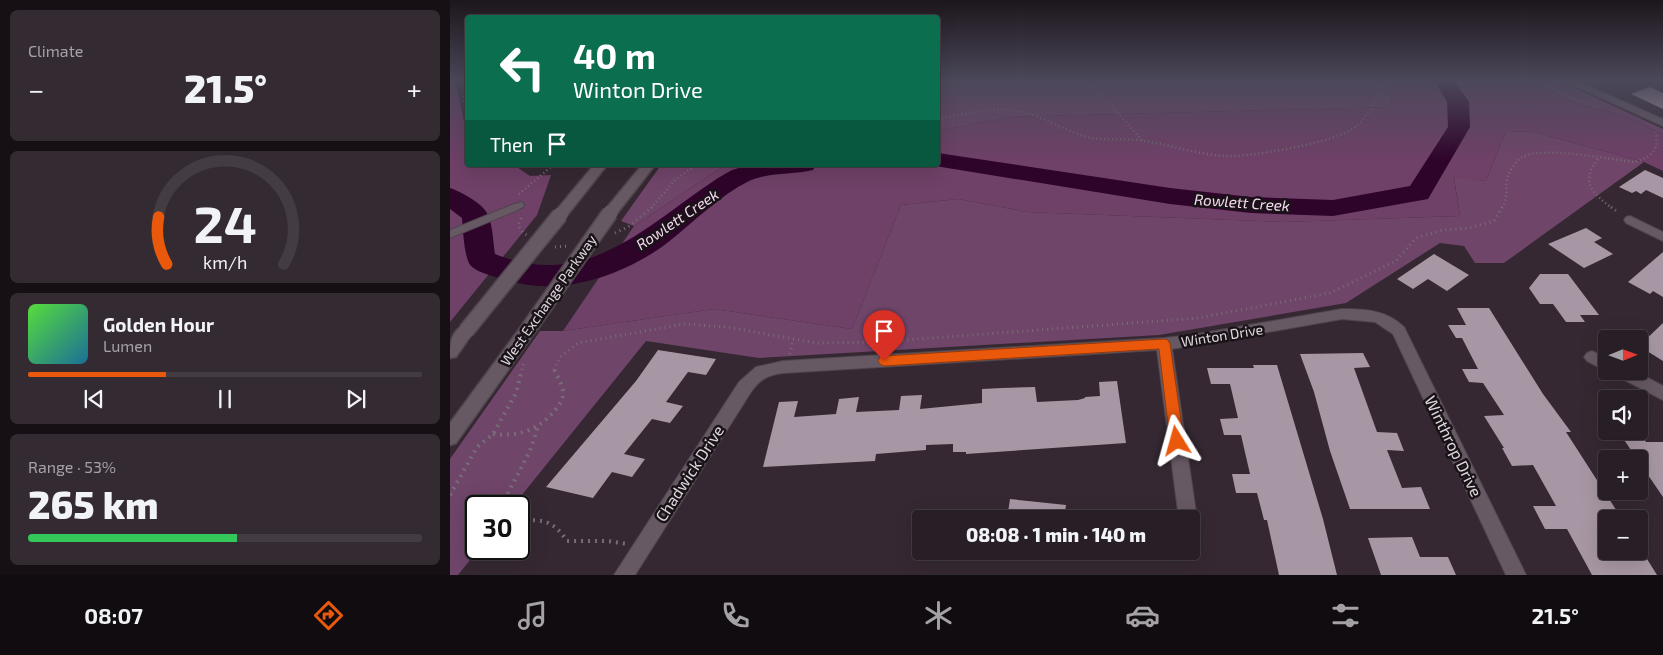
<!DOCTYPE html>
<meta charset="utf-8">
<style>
:root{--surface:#281e26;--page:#342b32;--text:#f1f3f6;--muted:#a5a2a7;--line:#443c43;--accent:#ea580c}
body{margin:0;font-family:"Exo 2",sans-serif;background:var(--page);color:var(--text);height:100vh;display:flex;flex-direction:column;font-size:19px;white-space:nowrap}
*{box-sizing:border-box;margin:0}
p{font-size:16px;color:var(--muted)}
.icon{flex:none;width:28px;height:28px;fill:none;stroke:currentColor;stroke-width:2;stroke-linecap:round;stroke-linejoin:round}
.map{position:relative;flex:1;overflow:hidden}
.sheet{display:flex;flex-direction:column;gap:10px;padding:10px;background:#161015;width:450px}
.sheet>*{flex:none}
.hud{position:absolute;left:15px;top:15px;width:475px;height:152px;border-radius:5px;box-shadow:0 5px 20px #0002,0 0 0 1px var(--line);background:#0b6e4f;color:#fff;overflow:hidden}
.needle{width:32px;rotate:89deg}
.fabs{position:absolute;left:1148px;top:330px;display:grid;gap:10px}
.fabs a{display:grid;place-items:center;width:50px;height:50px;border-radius:5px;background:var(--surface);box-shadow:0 5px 20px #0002,0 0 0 1px var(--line);font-size:25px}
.speed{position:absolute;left:15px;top:495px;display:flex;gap:10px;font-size:25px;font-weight:700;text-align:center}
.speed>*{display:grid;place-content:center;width:65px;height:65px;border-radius:50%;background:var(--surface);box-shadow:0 5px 20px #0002,0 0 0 1px var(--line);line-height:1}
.speed .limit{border:2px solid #111;border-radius:8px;background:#fff;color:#111}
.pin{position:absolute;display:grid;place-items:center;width:42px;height:42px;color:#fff;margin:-51px -21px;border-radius:50% 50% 50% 0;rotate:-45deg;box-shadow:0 0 5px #0007}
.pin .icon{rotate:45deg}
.me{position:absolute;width:55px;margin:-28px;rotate:352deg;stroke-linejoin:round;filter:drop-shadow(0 0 4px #0008)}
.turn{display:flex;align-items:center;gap:18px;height:105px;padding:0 25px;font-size:22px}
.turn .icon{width:65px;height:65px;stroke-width:2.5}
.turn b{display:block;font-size:35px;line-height:42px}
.then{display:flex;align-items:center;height:48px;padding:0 25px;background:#0003;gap:10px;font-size:19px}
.big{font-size:38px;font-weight:800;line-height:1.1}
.sheet .widget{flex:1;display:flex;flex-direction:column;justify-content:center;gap:8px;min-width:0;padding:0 18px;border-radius:8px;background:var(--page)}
.sheet .dial{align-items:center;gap:0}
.dial svg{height:130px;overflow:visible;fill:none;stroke:var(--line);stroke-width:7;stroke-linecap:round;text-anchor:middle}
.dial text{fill:var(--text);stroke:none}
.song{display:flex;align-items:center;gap:15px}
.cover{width:60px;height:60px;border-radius:8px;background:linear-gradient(135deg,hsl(110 70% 55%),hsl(200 70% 35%))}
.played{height:5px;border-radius:2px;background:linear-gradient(90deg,var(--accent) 35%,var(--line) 35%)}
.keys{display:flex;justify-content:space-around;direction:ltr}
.heat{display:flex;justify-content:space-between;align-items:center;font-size:28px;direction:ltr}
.charge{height:8px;border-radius:4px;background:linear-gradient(90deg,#34c759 53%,var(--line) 0)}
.trip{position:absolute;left:462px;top:510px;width:288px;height:50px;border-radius:5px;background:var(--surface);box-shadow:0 5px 20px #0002,0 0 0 1px var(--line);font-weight:800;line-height:50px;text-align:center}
.dock{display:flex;height:80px;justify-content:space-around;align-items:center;background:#100c0f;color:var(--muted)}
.dock .icon{width:35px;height:35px}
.dock .current{color:var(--accent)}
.dock b{font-size:22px;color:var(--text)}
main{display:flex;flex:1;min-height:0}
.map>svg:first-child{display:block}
.green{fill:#70456a}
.forest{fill:#6f4068}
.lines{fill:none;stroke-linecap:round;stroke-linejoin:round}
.river{fill:#2f042b;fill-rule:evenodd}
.building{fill:#a797a4}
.lane-far1-casing{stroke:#4f454d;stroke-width:8}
.lane-casing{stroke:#4f454d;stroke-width:9}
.street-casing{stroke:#4f454d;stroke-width:2}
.secondary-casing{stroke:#4f454d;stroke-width:3}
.path-far2{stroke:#786d76;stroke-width:2.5;stroke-dasharray:1 3;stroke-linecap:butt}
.path-far1{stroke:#786d76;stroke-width:3;stroke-dasharray:1 4;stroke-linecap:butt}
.path{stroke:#786d76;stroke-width:4;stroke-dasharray:2 5;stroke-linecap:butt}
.lane-far1{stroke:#675964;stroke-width:5.5}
.lane{stroke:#675964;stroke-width:7}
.street{fill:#675964;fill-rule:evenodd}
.secondary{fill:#675964;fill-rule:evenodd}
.secondary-bridge-casing{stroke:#4f454d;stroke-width:18;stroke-linecap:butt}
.secondary-bridge{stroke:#675964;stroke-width:15}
.route{fill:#ea580c;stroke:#983908}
.labels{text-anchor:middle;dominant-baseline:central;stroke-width:5;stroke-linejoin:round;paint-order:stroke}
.street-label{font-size:14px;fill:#e0d8df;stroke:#191318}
.water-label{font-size:15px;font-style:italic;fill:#f8daf2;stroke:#191318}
.near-street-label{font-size:16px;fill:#e0d8df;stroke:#191318}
</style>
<main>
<section class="sheet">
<div class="widget"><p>Climate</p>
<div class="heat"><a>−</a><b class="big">21.5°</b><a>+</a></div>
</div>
<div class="widget dial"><svg viewBox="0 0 100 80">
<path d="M14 69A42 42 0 1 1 86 69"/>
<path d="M14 69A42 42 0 0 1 9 40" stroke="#ea580c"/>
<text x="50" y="56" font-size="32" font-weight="700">24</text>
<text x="50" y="72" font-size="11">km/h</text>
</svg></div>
<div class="widget">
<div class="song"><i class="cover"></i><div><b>Golden Hour</b><p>Lumen</p></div></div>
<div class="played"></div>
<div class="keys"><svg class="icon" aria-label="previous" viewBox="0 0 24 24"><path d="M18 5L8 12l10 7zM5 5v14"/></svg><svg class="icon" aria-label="pause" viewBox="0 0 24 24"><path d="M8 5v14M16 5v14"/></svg><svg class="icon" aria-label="next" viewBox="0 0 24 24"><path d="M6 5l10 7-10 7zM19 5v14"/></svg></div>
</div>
<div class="widget"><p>Range · 53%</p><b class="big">265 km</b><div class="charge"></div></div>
</section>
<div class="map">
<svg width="1213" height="575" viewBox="0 0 1213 575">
<rect width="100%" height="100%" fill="#352832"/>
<path class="green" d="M488,80H944L941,107L560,117L488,131Z
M1079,80H1108L1213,129V134L1177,117L1121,101Z
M1056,131L1084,132L1194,162L1054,263H1025L1014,246L990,243L896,303L709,335L309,358L196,341L63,506H26V549H29L8,575H0V459L90,331H113L264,309L402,329L451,205L508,199L577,212L834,222L1010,216L1004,177L1036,181Z
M211,165H275L184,226L171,221Z"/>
<path class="forest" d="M0,80H4C13,107 17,137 18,165H64L80,176L101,175L87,215L0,322Z
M944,80H1079L1121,101L1177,117L1213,134V171L1194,162L1084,132L1056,131L1036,181L1004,178L1010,216L834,222L577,212L508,199L451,205L402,329L264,309L113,331L184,226L275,165H488V131L560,117L941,107Z"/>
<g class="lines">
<path class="river" d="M984,80H1004L1019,102L1020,127L978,199L883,216L801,213L720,204L479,165H488V153L720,188L801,197L883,200L960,186L998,127L997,102Z
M299,165H366L363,170C342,175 318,172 299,181C269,196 244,222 217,243C176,274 115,296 64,282C53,279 29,274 21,266C14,259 13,229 12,218L0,209V188C10,191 34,204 38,215C43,226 43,242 45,254C137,292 198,224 268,178L282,170Z"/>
</g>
<path class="building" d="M1200,87L1213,93V109L1181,94Z
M1195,170L1213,178V198L1196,190L1191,194L1186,191L1182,193L1169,187Z
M1136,228L1152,238L1144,242L1163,254L1134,268L1098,244Z
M1213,252V297L1203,291L1200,294L1178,282Z
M984,254L1019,275L997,291L978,279L963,289L947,279Z
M1090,274H1118L1149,315H1130L1135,322H1116L1103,304H1090L1079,288Z
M1007,308H1039L1093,394L1121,432H1116L1172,519H1156V551H1192L1207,575H1142L1117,529H1095L1083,506H1106L1083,465L1062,466L1052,448H1054L1034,416L1054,415L1033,383L1019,382L1012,369H1028L1012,338H1006L998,325H1016Z
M1213,323V361L1189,346Z
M208,350L266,359L256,375L238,372L216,402L233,406L220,423L202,419L174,454L195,459L182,477L162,472L143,498L96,487L186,381Z
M913,353L920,367L904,368L927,432L947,433L954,451L937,450L952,488L971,487L980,509H900L880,451L864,392L850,354Z
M803,365H827L873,519L887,575H829L817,520H814L807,493H786L782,474H800L791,435H774L770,419L788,418L780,384H761L757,368H804Z
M667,381L676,443L516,454V452H503V444L476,445V450L426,454L425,461L313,467L329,402L348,401L344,417L386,414L389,399L409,397L406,412L449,410L451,396L472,395L470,409L532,403V389L552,388L585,387L587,402L628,400L635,398V397L650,396L649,382Z
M1168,431H1189L1196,442H1213V497Z
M560,499L616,505L614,519H557Z
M962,537L970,557H998L1006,575H931L918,538Z"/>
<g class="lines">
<defs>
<path id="lane-far1" d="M63,208L71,205"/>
<path id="lane" d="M0,234L66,207"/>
<path id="street" d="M1112,80H1125L1213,119V126Z
M1180,216L1213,232V241L1176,223L1174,220L1176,217Z
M892,309C916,309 936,310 954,327L1076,575H1056L943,334L925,322L892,319L722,349L747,519L745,525L741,527V519H729L707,350L333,373C318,375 310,379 301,392L185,575H164L289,382L306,367L333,361L714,338L742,335Z
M1142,351L1156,358V371L1137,361L1134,357L1137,353Z
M1162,371H1185L1213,386V400L1165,375Z"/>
<path id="secondary" d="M144,165H157L115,218H105L103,215L105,212Z
M192,165H205L165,216H155L153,213L155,210Z
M79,322L85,324L87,328L85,332L6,443L0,445V423L73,324Z
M16,325L22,327L24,331L6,357L0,358C0,345 0,330 16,325Z"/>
</defs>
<use href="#lane-far1" class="lane-far1-casing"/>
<use href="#lane" class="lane-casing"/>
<use href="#street" class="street-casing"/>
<use href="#secondary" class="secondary-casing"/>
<path class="path-far2" d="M638,80L692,140
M1084,80L1127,101L1150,108
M18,85L13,99L18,113
M488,119C511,115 536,108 559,110C586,112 609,128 634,136C654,142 675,137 695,141C720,145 747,154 773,156C798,158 891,142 908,125C919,114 929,93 937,80
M1148,159C1130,182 1142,193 1162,208
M69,194L103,165
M201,208L226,179L246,165
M1052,208C1061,193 1052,185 1060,172C1062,167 1068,159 1072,157C1094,146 1158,159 1184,162C1200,158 1211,149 1205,132"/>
<path class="path-far1" d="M1161,207L1169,213
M71,218L68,225L73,233L77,235
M165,233L178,227L202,207
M105,247L118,246
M340,354L343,340
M72,370L74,363
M104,370L110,357L128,343L234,324L277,327L366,343L428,342L748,318L880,293L946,261L966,238L993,230L1019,228L1044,221L1052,207"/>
<path class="path" d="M43,434C69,437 89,430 106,409C110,404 114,398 113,391C112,383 107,376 104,369
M0,495L27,447L43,434L66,393L72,369
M51,506L80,451L88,427
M69,521C93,519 103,520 117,541H158L177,544"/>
<use href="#lane-far1" class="lane-far1"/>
<use href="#lane" class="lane"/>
<use href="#street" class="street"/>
<use href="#secondary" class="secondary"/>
<defs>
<path id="secondary-bridge" d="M79,328L160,213
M16,331L110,215"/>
</defs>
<use href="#secondary-bridge" class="secondary-bridge-casing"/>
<use href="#secondary-bridge" class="secondary-bridge"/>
</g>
<linearGradient id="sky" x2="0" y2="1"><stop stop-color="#1d161c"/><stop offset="0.5" stop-color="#4b485a"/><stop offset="1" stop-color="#4b485a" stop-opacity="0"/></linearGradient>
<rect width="1213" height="160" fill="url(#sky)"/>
<path class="route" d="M714,339L718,340L720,344L734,441L732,445L727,447L722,445L720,441L709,349L434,366L430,364L428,361L430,357L434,356Z"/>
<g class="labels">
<g class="street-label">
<text transform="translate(98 300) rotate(-55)">West Exchange Parkway</text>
<text transform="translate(772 335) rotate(-9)">Winton Drive</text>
</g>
<g class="water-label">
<text transform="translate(792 202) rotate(4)">Rowlett Creek</text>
<text transform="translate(227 219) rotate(-34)">Rowlett Creek</text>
</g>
<g class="near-street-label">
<text transform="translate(1004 446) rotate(64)">Winthrop Drive</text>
<text transform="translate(239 473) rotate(-57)">Chadwick Drive</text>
</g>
</g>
</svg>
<div class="fabs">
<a><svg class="needle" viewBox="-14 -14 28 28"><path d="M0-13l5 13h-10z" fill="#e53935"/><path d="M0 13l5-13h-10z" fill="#a5a2a7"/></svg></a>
<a><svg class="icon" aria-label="sound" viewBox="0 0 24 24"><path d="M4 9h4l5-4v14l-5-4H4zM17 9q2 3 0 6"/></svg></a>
<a>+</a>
<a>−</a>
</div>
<div class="speed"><div class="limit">30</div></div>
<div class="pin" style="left:434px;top:361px;background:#d93025"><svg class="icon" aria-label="arrive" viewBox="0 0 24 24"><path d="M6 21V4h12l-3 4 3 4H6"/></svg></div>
<svg class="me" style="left:727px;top:441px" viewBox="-20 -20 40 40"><path d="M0-17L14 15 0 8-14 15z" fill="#ea580c" stroke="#fff" stroke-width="4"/></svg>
<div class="trip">08:08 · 1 min · 140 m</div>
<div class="hud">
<div class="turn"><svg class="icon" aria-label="left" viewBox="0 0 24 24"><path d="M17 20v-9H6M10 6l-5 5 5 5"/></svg><div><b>40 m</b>Winton Drive</div></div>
<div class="then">Then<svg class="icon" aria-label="arrive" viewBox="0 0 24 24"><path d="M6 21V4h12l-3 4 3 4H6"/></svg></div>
</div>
</div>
</main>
<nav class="dock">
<b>08:07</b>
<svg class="icon current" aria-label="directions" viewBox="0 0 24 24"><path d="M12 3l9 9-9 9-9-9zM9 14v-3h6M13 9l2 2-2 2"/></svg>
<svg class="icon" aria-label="music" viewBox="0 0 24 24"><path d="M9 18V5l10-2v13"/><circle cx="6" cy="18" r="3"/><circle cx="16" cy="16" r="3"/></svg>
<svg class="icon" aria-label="phone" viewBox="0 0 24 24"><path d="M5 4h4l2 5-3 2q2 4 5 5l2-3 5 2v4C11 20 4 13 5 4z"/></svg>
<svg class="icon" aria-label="climate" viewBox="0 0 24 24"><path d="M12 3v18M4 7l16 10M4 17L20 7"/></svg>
<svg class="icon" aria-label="car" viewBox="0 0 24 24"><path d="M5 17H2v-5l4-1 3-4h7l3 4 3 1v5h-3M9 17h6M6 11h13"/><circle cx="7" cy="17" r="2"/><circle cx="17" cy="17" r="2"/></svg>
<svg class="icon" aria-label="filters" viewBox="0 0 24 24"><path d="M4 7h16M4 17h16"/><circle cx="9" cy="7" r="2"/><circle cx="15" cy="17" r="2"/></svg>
<b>21.5°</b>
</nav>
